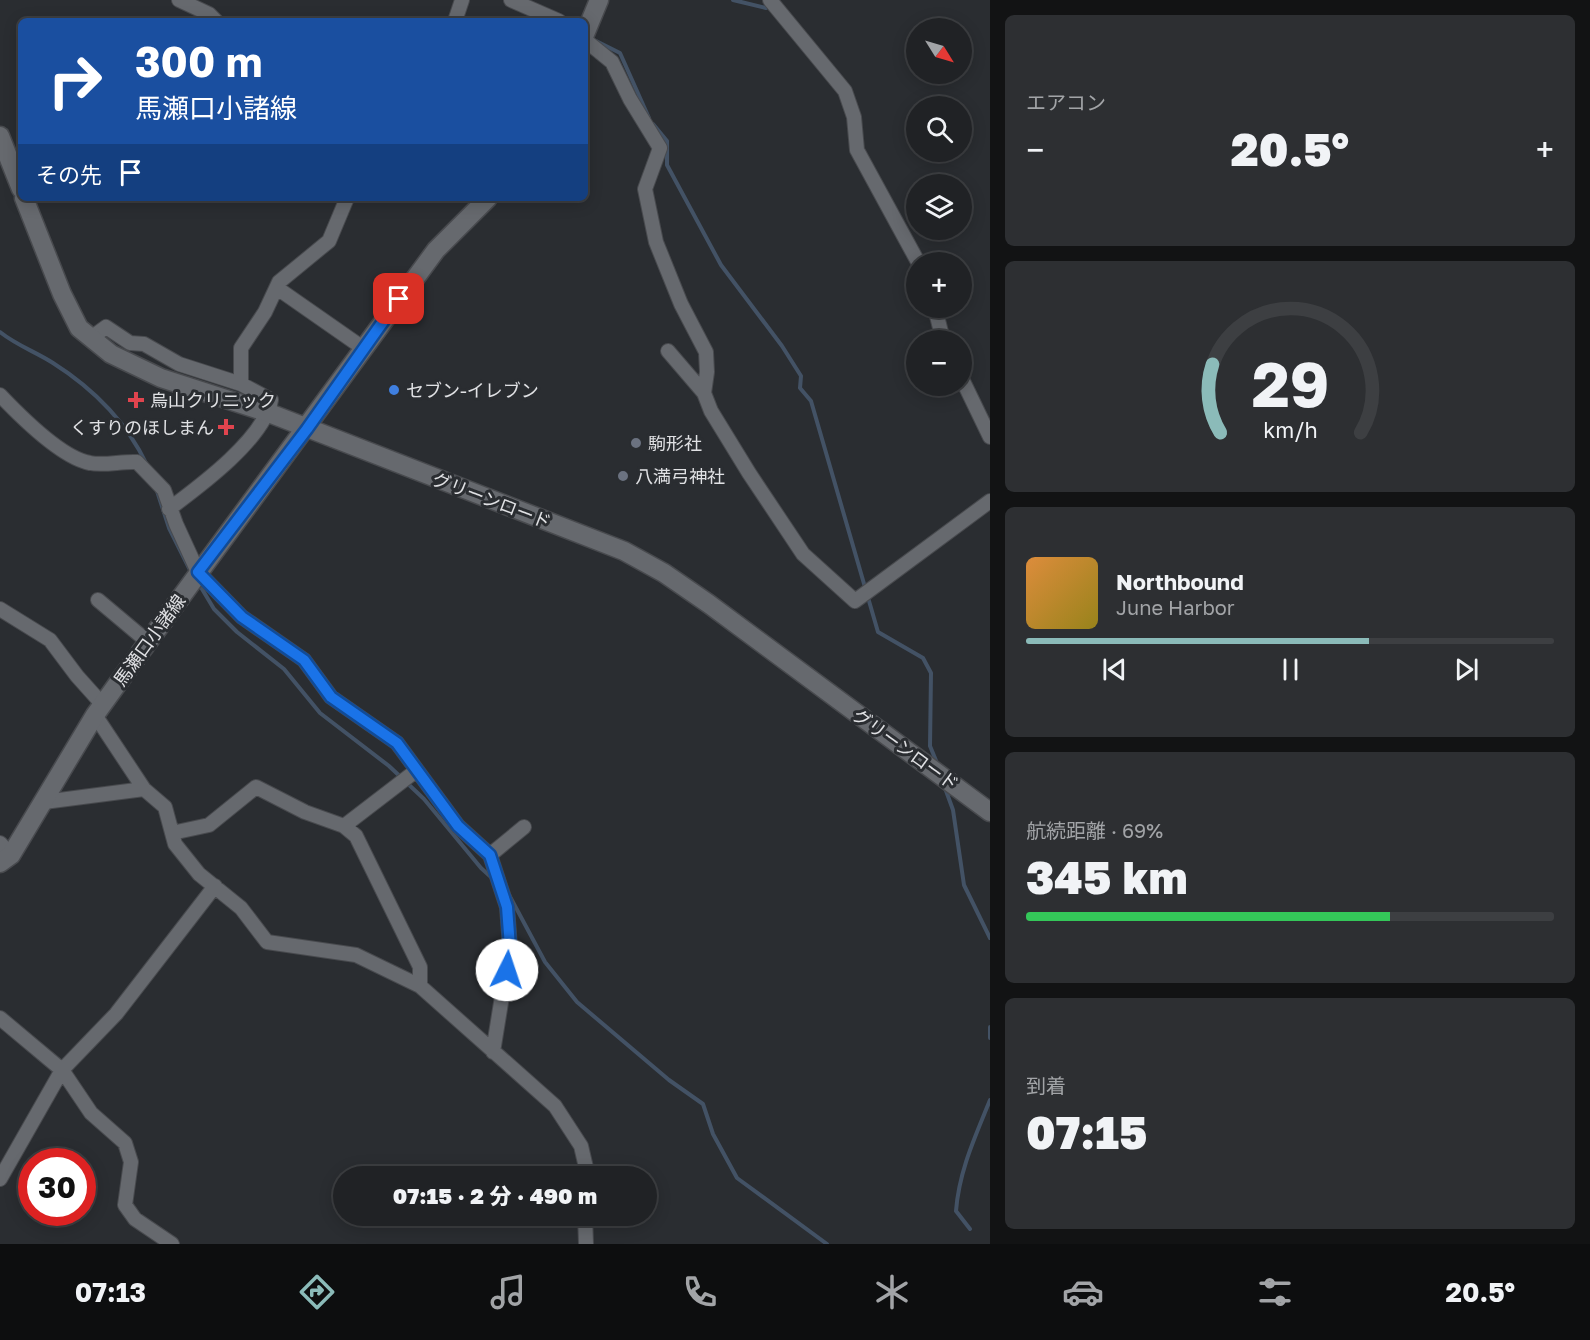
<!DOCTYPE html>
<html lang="ja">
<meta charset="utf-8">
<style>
:root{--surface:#202225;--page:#2d2f32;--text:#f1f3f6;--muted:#a2a4a7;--line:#3d3f42;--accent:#8bbbb9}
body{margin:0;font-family:"Golos Text","Noto Sans JP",sans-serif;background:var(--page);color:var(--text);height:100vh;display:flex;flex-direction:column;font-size:22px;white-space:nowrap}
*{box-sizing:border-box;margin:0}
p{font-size:20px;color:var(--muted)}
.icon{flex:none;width:33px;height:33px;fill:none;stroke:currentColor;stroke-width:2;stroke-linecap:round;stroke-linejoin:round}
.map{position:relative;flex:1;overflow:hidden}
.sheet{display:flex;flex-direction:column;gap:15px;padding:15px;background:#121314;width:600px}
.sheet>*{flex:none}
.top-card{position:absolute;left:18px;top:18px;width:570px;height:183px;border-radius:9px;box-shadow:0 3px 15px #0003,0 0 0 2px var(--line);background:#1a4fa0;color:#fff;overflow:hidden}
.needle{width:39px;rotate:127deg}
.buttons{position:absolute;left:906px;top:18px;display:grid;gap:12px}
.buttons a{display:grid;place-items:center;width:66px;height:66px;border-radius:50%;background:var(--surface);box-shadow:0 3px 15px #0003,0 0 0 2px var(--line);font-size:30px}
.speed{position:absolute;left:18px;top:1148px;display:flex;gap:12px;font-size:30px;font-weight:700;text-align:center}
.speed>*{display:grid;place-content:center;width:78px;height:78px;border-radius:50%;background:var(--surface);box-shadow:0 3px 15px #0003,0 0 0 2px var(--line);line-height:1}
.speed .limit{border:9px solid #d22;background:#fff;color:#111}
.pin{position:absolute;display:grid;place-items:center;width:51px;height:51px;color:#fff;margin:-26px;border-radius:12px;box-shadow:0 3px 9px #0006}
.me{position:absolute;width:66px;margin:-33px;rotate:4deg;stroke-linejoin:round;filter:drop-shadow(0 0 4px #0008)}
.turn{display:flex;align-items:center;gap:21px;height:126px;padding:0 18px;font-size:27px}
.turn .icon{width:78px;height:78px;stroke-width:2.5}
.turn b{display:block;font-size:42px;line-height:51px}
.then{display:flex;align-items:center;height:57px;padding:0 18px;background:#0003;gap:12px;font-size:22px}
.big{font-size:45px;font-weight:800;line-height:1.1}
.sheet .widget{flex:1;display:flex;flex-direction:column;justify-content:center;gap:9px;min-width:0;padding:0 21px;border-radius:9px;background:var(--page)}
.sheet .dial{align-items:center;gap:0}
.dial svg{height:156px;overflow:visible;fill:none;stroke:var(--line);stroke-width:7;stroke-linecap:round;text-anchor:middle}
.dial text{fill:var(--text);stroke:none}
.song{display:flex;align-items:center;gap:18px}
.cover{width:72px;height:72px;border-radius:9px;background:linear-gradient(135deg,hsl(30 70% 55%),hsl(50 70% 35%))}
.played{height:6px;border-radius:3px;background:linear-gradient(90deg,var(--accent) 65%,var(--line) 65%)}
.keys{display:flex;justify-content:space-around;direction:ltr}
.heat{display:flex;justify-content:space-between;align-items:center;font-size:33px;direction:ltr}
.charge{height:9px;border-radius:4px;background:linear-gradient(90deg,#34c759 69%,var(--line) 0)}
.trip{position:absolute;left:333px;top:1166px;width:324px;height:60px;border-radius:30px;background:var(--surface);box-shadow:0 3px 15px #0003,0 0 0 2px var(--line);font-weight:800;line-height:60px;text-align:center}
.dock{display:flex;height:96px;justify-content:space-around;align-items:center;background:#0d0e0f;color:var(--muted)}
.dock .icon{width:42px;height:42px}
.dock .current{color:var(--accent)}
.dock b{font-size:27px;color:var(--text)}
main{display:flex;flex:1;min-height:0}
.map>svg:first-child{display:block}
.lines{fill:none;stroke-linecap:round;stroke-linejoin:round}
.stream{stroke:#435265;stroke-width:4}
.street-casing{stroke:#484a4e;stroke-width:16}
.secondary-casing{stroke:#484a4e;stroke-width:21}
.street{stroke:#66696e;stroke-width:14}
.secondary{stroke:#66696e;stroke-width:18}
.route-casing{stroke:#114b97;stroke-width:15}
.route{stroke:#1a73e8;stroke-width:10}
.shop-dot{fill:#3f7fe0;stroke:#2a2d31;stroke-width:2}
.health-dot{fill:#e0444e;stroke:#2a2d31;stroke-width:2}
.worship-dot{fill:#6b7280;stroke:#2a2d31;stroke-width:2}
.labels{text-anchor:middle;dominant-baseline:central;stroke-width:6;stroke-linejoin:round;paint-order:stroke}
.poi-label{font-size:18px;fill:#e0e1e4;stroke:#2a2d31;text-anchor:start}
.street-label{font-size:18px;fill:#e0e1e4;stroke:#2a2d31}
</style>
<main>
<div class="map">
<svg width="990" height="1244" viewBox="0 0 990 1244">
<rect width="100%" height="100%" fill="#2a2d31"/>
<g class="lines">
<path class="stream" d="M733,0L766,8
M596,41L620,53L649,118
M653,124L667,141V165L721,265L782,346L801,376L800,388L811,401L878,632L923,658L931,673L930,746L937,763
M0,332C16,345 36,352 53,363C94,389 126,421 147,465
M156,488L169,528L190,570
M199,584L214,609L237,632L284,669L320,713L389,766L424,799L481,868L492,878
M945,788L953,810L964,885L990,938
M507,891L545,962L577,1002L669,1080L703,1104L713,1134L737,1178L827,1244
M990,1027V1038
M970,1229L956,1211C959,1171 975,1137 990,1100"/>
<defs>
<path id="street" d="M179,0L209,14L216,21
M511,0L559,21
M770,0L845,91L854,117L857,150L918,262
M455,21L462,0
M585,40L612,62L630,99L660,148L645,189L656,242L681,304L706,352L707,372L704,393
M277,288L363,348
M935,308L943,340
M91,338L106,327L130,343L144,344L179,364L241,384
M668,351L704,393L711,411L749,473L803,554L855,601L990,501
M962,379L990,437
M0,395C20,416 62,458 90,463C104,466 122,461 137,462L164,490L176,524L198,572L242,617L304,660L331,697L397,743L458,826L490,855L507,907L510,947L493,1052
M169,509C200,486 265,438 271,400L241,384V348L265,312L279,282L329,241L347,198
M98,600L148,642
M0,609L50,640L77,676L103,705
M95,715L144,789L165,807L175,844L199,874L241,908L267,942L356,955L420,986L555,1106L581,1146L588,1176
M44,802L144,789
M344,826L417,770
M172,833L209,825L256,787L305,812L344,826L356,836L420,967V986
M0,843L11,855
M490,855L524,827
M0,1018L62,1070L91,1113L125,1143L131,1162L125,1205L135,1219L172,1244
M0,1179L62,1070L116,1014L215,886
M585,1215L586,1244"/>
<path id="secondary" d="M585,34L599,0
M0,136L21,189
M24,198L62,294L79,328L111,354L161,378L269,413L624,551L664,573L709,604L990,812
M0,863L11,855L95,715L126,672L436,250L488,198"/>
</defs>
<use href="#street" class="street-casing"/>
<use href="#secondary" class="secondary-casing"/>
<use href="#street" class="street"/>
<use href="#secondary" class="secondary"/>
</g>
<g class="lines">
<defs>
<path id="route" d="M399,299L307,429L198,572L242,617L304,660L331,697L397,743L458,826L490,855L507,907L510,947L507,970"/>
</defs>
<use href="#route" class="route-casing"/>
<use href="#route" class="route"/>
</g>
<circle class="shop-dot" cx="394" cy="390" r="6"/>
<g class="health-dot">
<path d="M133 391h6v6h6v6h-6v6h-6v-6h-6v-6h6z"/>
<path d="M223 418h6v6h6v6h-6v6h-6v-6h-6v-6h6z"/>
</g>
<g class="worship-dot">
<circle cx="636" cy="443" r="6"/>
<circle cx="623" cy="476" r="6"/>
</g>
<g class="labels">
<g class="poi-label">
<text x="406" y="390">セブン-イレブン</text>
<text x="150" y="400">烏山クリニック</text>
<text x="214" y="427" text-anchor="end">くすりのほしまん</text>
<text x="648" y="443">駒形社</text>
<text x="635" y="476">八満弓神社</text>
</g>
<g class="street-label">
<text transform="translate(492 500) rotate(21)">グリーンロード</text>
<text transform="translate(149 640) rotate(-54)">馬瀬口小諸線</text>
<text transform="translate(906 749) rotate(36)">グリーンロード</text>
</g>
</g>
</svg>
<div class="buttons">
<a><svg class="needle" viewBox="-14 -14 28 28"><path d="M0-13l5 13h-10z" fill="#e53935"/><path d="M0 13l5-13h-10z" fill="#a2a4a7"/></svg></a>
<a><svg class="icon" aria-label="search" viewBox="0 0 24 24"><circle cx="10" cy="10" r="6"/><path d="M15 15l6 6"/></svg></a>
<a><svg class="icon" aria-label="layers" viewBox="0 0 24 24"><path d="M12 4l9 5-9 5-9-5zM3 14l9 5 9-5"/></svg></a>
<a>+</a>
<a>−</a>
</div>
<div class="speed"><div class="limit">30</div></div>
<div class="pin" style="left:399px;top:299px;background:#d93025"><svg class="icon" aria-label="arrive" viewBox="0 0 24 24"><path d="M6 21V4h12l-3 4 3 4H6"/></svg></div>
<svg class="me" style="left:507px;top:970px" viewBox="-20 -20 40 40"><circle r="19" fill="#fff"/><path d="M0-13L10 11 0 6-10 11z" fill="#1a73e8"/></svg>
<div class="trip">07:15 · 2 分 · 490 m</div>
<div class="top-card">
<div class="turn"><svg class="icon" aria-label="right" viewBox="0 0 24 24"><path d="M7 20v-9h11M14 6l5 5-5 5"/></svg><div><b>300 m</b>馬瀬口小諸線</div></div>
<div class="then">その先<svg class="icon" aria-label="arrive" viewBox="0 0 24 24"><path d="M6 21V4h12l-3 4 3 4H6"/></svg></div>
</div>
</div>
<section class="sheet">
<div class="widget"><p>エアコン</p>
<div class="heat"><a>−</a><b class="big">20.5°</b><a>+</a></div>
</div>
<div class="widget dial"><svg viewBox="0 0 100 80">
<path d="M14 69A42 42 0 1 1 86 69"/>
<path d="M14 69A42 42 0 0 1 10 34" stroke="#8bbbb9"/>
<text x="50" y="56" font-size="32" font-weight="700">29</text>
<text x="50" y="72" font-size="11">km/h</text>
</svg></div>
<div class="widget">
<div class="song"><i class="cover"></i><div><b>Northbound</b><p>June Harbor</p></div></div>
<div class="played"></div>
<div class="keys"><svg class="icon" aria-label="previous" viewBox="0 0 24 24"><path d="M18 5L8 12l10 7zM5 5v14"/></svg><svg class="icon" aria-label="pause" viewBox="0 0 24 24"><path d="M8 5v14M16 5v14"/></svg><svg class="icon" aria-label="next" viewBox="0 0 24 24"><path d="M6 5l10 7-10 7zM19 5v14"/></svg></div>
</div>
<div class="widget"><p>航続距離 · 69%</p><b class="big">345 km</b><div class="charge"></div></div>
<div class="widget"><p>到着</p><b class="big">07:15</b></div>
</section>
</main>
<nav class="dock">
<b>07:13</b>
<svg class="icon current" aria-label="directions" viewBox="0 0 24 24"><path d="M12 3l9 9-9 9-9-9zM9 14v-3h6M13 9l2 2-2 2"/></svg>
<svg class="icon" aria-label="music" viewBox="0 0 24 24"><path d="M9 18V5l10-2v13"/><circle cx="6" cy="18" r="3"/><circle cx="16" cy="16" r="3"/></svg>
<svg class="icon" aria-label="phone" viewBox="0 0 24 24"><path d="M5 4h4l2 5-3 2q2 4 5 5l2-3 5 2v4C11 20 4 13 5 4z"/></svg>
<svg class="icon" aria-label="climate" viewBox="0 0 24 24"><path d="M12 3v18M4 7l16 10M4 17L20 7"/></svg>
<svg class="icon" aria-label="car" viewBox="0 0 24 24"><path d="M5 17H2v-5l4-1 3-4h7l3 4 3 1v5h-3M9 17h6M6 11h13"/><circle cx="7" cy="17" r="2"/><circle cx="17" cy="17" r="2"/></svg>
<svg class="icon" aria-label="filters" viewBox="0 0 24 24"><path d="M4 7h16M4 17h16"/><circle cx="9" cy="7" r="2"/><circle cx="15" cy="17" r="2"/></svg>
<b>20.5°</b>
</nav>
